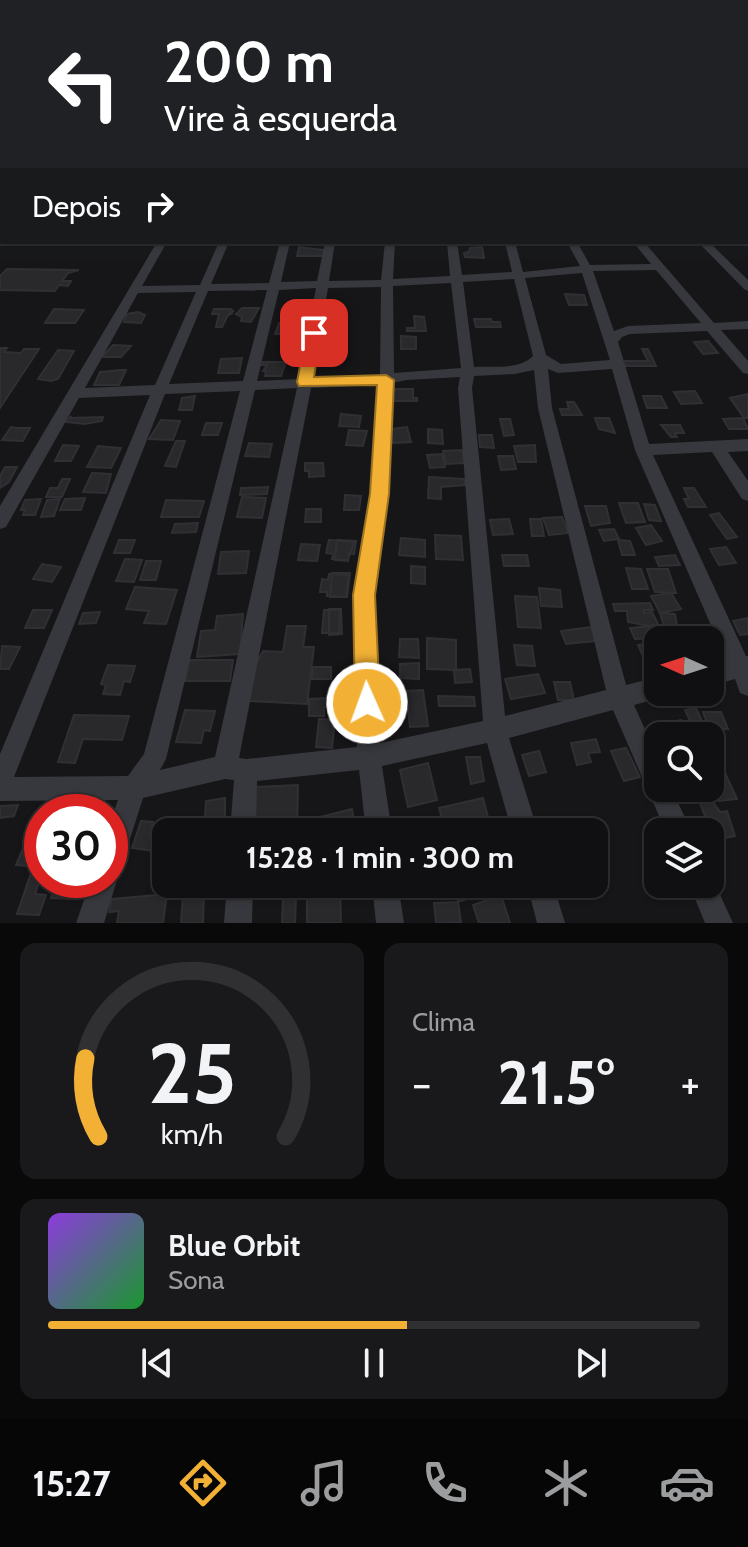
<!DOCTYPE html>
<html lang="pt">
<meta charset="utf-8">
<style>
:root{--surface:#101012;--page:#19191b;--text:#f1f3f6;--muted:#9c9d9f;--line:#303032;--accent:#f2b134}
body{margin:0;font-family:Cabin,sans-serif;background:var(--page);color:var(--text);height:100vh;display:flex;flex-direction:column;font-size:30px;white-space:nowrap}
*{box-sizing:border-box;margin:0}
p{font-size:26px;color:var(--muted)}
.icon{flex:none;width:44px;height:44px;fill:none;stroke:currentColor;stroke-width:2;stroke-linecap:round;stroke-linejoin:round}
.map{position:relative;height:923px;overflow:hidden}
.panel{display:flex;flex-direction:column;gap:20px;padding:20px;background:#09090a;flex:1}
.panel>*{flex:none}
.banner{position:absolute;left:0px;top:0px;width:748px;height:244px;box-shadow:0 2px 6px #0004,0 0 0 2px var(--line);background:#202124;color:#fff;overflow:hidden}
.needle{width:52px;rotate:273deg}
.controls{position:absolute;left:644px;top:626px;display:grid;gap:16px}
.controls a{display:grid;place-items:center;width:80px;height:80px;border-radius:16px;background:var(--surface);box-shadow:0 2px 6px #0004,0 0 0 2px var(--line);font-size:40px}
.speed{position:absolute;left:24px;top:794px;display:flex;gap:16px;font-size:40px;font-weight:700;text-align:center}
.speed>*{display:grid;place-content:center;width:104px;height:104px;border-radius:50%;background:var(--surface);box-shadow:0 2px 6px #0004,0 0 0 2px var(--line);line-height:1}
.speed .limit{border:12px solid #d22;background:#fff;color:#111}
.pin{position:absolute;display:grid;place-items:center;width:68px;height:68px;color:#fff;margin:-34px;border-radius:16px;box-shadow:0 4px 12px #0006}
.me{position:absolute;width:88px;margin:-44px;rotate:358deg;stroke-linejoin:round;filter:drop-shadow(0 0 6px #0008)}
.turn{display:flex;align-items:center;gap:28px;height:168px;padding:0 32px;font-size:36px}
.turn .icon{width:104px;height:104px;stroke-width:2.5}
.turn b{display:block;font-size:56px;line-height:68px}
.then{display:flex;align-items:center;height:76px;padding:0 32px;background:#0003;gap:16px;font-size:30px}
.big{font-size:60px;font-weight:700;line-height:1.1}
.panel .widget{flex:1;display:flex;flex-direction:column;justify-content:center;gap:12px;min-width:0;padding:0 28px;border-radius:16px;background:var(--page)}
.panel .dial{align-items:center;gap:0}
.dial svg{height:208px;overflow:visible;fill:none;stroke:var(--line);stroke-width:7;stroke-linecap:round;text-anchor:middle}
.dial text{fill:var(--text);stroke:none}
.song{display:flex;align-items:center;gap:24px}
.cover{width:96px;height:96px;border-radius:12px;background:linear-gradient(135deg,hsl(270 70% 55%),hsl(130 70% 35%))}
.played{height:8px;border-radius:4px;background:linear-gradient(90deg,var(--accent) 55%,var(--line) 55%)}
.keys{display:flex;justify-content:space-around;direction:ltr}
.heat{display:flex;justify-content:space-between;align-items:center;font-size:44px;direction:ltr}
.panel .tiles{flex:1;display:grid;gap:20px;grid-template-columns:1fr 1fr}
.widget:last-child{grid-column:span 2}
.trip{position:absolute;left:152px;top:818px;width:456px;height:80px;border-radius:16px;background:var(--surface);box-shadow:0 2px 6px #0004,0 0 0 2px var(--line);font-weight:700;line-height:80px;text-align:center}
.dock{display:flex;height:128px;justify-content:space-around;align-items:center;background:#060607;color:var(--muted)}
.dock .icon{width:56px;height:56px}
.dock .current{color:var(--accent)}
.dock b{font-size:36px;color:var(--text)}
.map>svg:first-child{display:block}
.building{fill:#29292c;stroke:#303034;stroke-width:2}
.lines{fill:none;stroke-linecap:round;stroke-linejoin:round}
.minor{fill:#37383d;fill-rule:evenodd}
.major{fill:#53555c;fill-rule:evenodd}
.route{fill:#f2b134;stroke:#9d7322;stroke-width:2}
</style>
<div class="map">
<svg width="748" height="923" viewBox="0 0 748 923">
<rect width="100%" height="100%" fill="#161618"/>
<path class="building" d="M299,247L324,250L323,256H297Z
M482,247L484,258L465,257L464,253L469,252L470,248Z
M7,269L79,270L68,273L62,281H71L68,286L59,285L55,291L0,290V276Z
M565,294L584,295L587,305H569Z
M242,308H259L251,322L241,321L242,317L236,314Z
M54,309L84,310L75,323H45Z
M214,309H231L233,311L229,313H233L228,315L222,327H216L219,314H212Z
M138,312L145,315L141,323L124,322L127,314Z
M414,316L424,317L426,331H407V328H415Z
M474,319H491L492,322H500L501,327H476Z
M295,320L312,321L304,335L275,334L279,323H291Z
M401,336L416,337V349H401Z
M708,341L718,353L703,354L694,342Z
M113,345L131,346L121,357H102Z
M0,348H7L4,352L21,353L24,349H39L0,408Z
M642,349H648L656,366H626L625,361H648Z
M58,350L74,351L58,379L51,381L38,379Z
M242,358L239,373H218L221,359Z
M263,362H286L281,376H265L266,371H263L267,365H262Z
M120,370H126L119,385H94L100,372Z
M392,389H413V398H417V401H395L392,399Z
M695,391L702,403L681,404L674,392Z
M748,394V418H744L730,398Z
M195,396L192,410H179L182,398Z
M643,396H661L667,408H647Z
M567,402H574L582,415H562L560,409H569Z
M341,414L361,416L359,427L339,426Z
M71,416L70,418L103,417L102,421L85,424L66,422Z
M595,418H609L615,433L599,429Z
M743,418L748,429H729L723,419Z
M500,419H510L514,435L504,436Z
M161,420L180,421L173,440L149,439Z
M206,423H222L218,435H202Z
M661,425H680L684,433H675L677,437H671Z
M11,427L17,428H30L23,441L2,440Z
M407,427L411,442L393,443L390,429Z
M428,429L442,430L443,444L428,443Z
M349,430L367,431L363,446L346,445Z
M479,435H492L494,448L480,447Z
M176,441H185L176,467L165,466Z
M249,443L272,444L269,457L245,456Z
M63,445L79,446L71,461H55Z
M535,445L536,462H518L514,446Z
M98,446L121,448L111,468L87,467Z
M462,450L464,463L446,464L443,451Z
M442,454L445,467L430,468L427,455Z
M498,456H513L516,469L501,470Z
M305,463H323L324,476L309,477V471H305Z
M5,467H17L9,482L0,488V476Z
M92,473L111,474L106,493L83,492Z
M429,477L464,479L465,485L441,487V499L428,498Z
M62,479H70L62,497H46L50,488H58Z
M268,487L267,494L240,495L241,488Z
M684,488H694L706,507H688L684,499H689Z
M345,495L361,496L359,510H344Z
M242,497L266,498L262,518L237,517Z
M85,498L81,510H60L65,499Z
M41,499L35,515H23L25,510H21L25,500Z
M60,499L54,516L41,517L47,500Z
M166,500L204,501L199,517H161Z
M619,503H638L645,522L626,523Z
M644,504L655,505L661,521L649,520Z
M585,506H606L610,523L591,526Z
M306,509H321V522H305Z
M719,513L737,537L727,539L710,515Z
M562,517L568,533L549,535L543,518Z
M509,519L513,534L493,535L490,520Z
M530,519H541L544,536H532Z
M198,523L196,532L172,533L175,524Z
M651,525L662,541L646,545L636,528Z
M614,529L619,539L604,541L599,530Z
M435,535L461,536L463,560L436,559Z
M401,538L425,540V557L399,555Z
M119,540H135L130,553H114Z
M329,540L354,542L348,560L332,559L333,554L326,553Z
M337,540L356,541L354,554L349,553L348,561L335,560Z
M618,540L630,541L635,555H622Z
M301,544L320,545L317,561L298,560Z
M726,547L736,563L719,565L710,549Z
M249,551L246,573L218,574L221,552Z
M502,555H527L529,566H504Z
M675,555L680,565L659,566L655,557Z
M125,559L142,560L134,582L116,581Z
M146,561H161L156,580H140Z
M42,564L61,567L52,582L33,579Z
M411,566L425,567V584L411,583Z
M626,568L641,569L648,589H632Z
M647,569H668L676,593L655,592Z
M332,573H350L347,597H330Z
M329,574L349,575L346,597L327,596V592H320L322,579L328,580Z
M135,587L177,590L166,624L144,623L149,611L126,609Z
M539,588L560,590L562,607L541,606Z
M671,593L681,609L660,613L651,596Z
M515,596L537,597L541,628L518,627Z
M650,603L653,610H644V613L652,612L658,624L649,626L628,622L627,611H615L613,604Z
M329,609H341L342,634L329,635Z
M33,610H52L44,628H25Z
M324,610H340L339,633H322Z
M100,612L96,623L79,624L83,613Z
M660,613L675,614L677,625L692,627L695,635L666,633Z
M243,614L240,654L197,657L201,631L215,630L217,616Z
M748,618V634L740,635L733,621Z
M287,626H306L303,647H314L307,704L249,701L255,666L263,651L283,652Z
M649,626L654,638L635,639L630,628Z
M591,627L597,641L566,644L561,631Z
M427,638L456,640V670L427,669Z
M717,638L732,669L710,670V640H697Z
M400,639H418L419,658L399,657Z
M658,642V663L647,665L638,645Z
M514,645L532,646L535,666L517,665Z
M2,646L20,647L9,669H0Z
M190,660H233L230,681H185Z
M419,663V679L400,678V664Z
M108,665L135,666L130,682L124,681L120,695L103,694L106,685L101,684Z
M313,667H331V679H312Z
M470,669L472,682L455,683L454,670Z
M538,674L545,693L511,699L505,679Z
M554,682H570L574,700H558Z
M423,690L428,726L410,727L406,691Z
M438,696L474,697L475,706H439Z
M329,698V707H324V716H309V699Z
M696,708L709,736H697L685,710Z
M185,710L215,711L210,731L204,730L201,743L176,742Z
M703,712H721L728,729H709Z
M74,715L129,716L122,740L83,739L75,763L58,762Z
M319,719L335,720L332,748L316,747Z
M681,720L688,736H658V739L652,725Z
M710,738L723,767L712,769Z
M596,739L600,752L588,753L591,762L577,765L571,743Z
M626,748L640,777L624,781L611,751Z
M539,751L546,772L529,776L522,755Z
M466,757H480L484,781L471,784Z
M428,763L437,800L408,807L400,770Z
M725,773L737,799L719,801L710,778Z
M298,785L297,832H252L255,787Z
M225,798V832H204L206,801Z
M483,798L489,821L446,832L439,808Z
M104,801L102,812H80L83,802Z
M713,802L720,812L727,811L735,836L714,840L700,803Z
M18,805L14,816L0,818V806Z
M352,809L356,832H318L316,818Z
M400,817L435,819V832H400Z
M494,819L497,832H472L470,826Z
M141,821L153,822L149,836L157,837L153,851L132,848Z
M166,823L191,824L190,832H166V842H162Z
M27,839L42,841L35,867L16,865Z
M166,864V884H178L156,887L158,865Z
M31,873L42,874L35,894L46,895L39,915L17,914Z
M57,880H82L76,899L51,898Z
M307,884H340L341,923H307Z
M453,884H499L500,888L458,902Z
M661,884H678L683,893L667,898Z
M204,893L203,923H181L183,896Z
M167,894L163,923H117L119,911L109,912L112,899Z
M501,895L510,923H479L473,905Z
M296,897L295,923H282L283,898Z
M458,902L461,922L436,923L434,903Z"/>
<g class="lines">
<path class="minor" d="M0,134H2V138H0Z
M746,138H748V143H746Z
M746,172L748,173V179L746,178Z
M746,219H748V227H746Z
M746,234H748V240H746Z
M157,242H167L142,286L200,285L219,242H229L211,284L269,283L280,242H290L281,282L317,281L325,242H335L329,281L381,280L385,242H395L393,279L450,276L447,242H457L462,275L512,272L505,242H515L523,272L580,266L567,242H577L590,265L651,264L633,242H644L714,323L748,321V329L721,330L748,361V374L743,373L707,331L630,334L622,337L618,342L649,444L748,439V451L728,452L748,481V501L742,499L712,452L653,455L746,656H748V696L740,693L735,679L710,686V664L726,660L635,450L612,369L558,373L548,369L552,408L626,685L658,677V692H667L666,696L634,705L658,758V788H671L692,832H666L613,710L509,738L538,832H512L487,743L382,766L392,832H366L359,770L257,781L256,832H230L234,780L225,779L143,798L123,861L119,870L114,872L117,880L104,923H76L91,880H110V823L118,800L0,801V754L150,395L79,398L6,527L0,529V506ZM656,270L701,323L628,326L614,331L593,271ZM582,273L610,360L561,364L546,355L525,278ZM514,279L533,356C519,370 494,366 474,367L463,282ZM451,283L461,368L394,373L393,286ZM381,287L380,376L313,378L328,288ZM316,288L299,379L257,381L279,290ZM267,290L243,381L169,384L208,291ZM196,292L155,385L85,388L138,293ZM534,370L538,408L606,690L505,716L472,388L474,376L515,374ZM460,377L458,388L483,721L380,743L374,595L387,494L393,383L406,380ZM379,385L371,494L354,595L357,747L246,759L239,758L311,388ZM297,388L215,757L160,770L166,759L255,390ZM240,391L144,754L128,776L14,777L165,394Z
M698,242H709L748,280V291L744,289Z
M710,874L711,875L733,923H705L689,884H710Z
M227,884H253L252,923H224Z
M372,884H398L404,923H376Z
M527,884H553L565,923H537Z"/>
<path class="major" d="M2,220V229L0,230V221Z"/>
</g>
<linearGradient id="sky" x2="0" y2="1"><stop stop-color="#0c0c0d"/><stop offset="0.51" stop-color="#363c48"/><stop offset="1" stop-color="#363c48" stop-opacity="0"/></linearGradient>
<rect width="748" height="262" fill="url(#sky)"/>
<path class="route" d="M314,329L321,333L314,377L386,375L394,380L389,494L375,595L380,703L376,711L367,715L359,711L355,703L353,595L370,494L377,385L299,386L297,382L306,333Z"/>
</svg>
<div class="controls">
<a><svg class="needle" viewBox="-14 -14 28 28"><path d="M0-13l5 13h-10z" fill="#e53935"/><path d="M0 13l5-13h-10z" fill="#9c9d9f"/></svg></a>
<a><svg class="icon" aria-label="search" viewBox="0 0 24 24"><circle cx="10" cy="10" r="6"/><path d="M15 15l6 6"/></svg></a>
<a><svg class="icon" aria-label="layers" viewBox="0 0 24 24"><path d="M12 4l9 5-9 5-9-5zM3 14l9 5 9-5"/></svg></a>
</div>
<div class="speed"><div class="limit">30</div></div>
<div class="pin" style="left:314px;top:333px;background:#d93025"><svg class="icon" aria-label="arrive" viewBox="0 0 24 24"><path d="M6 21V4h12l-3 4 3 4H6"/></svg></div>
<svg class="me" style="left:367px;top:703px" viewBox="-20 -20 40 40"><circle r="17" fill="#f2b134" stroke="#fff" stroke-width="3"/><path d="M0-11L8 9 0 5-8 9z" fill="#fff"/></svg>
<div class="trip">15:28 · 1 min · 300 m</div>
<div class="banner">
<div class="turn"><svg class="icon" aria-label="left" viewBox="0 0 24 24"><path d="M17 20v-9H6M10 6l-5 5 5 5"/></svg><div><b>200 m</b>Vire à esquerda</div></div>
<div class="then">Depois<svg class="icon" aria-label="right" viewBox="0 0 24 24"><path d="M7 20v-9h11M14 6l5 5-5 5"/></svg></div>
</div>
</div>
<section class="panel">
<div class="tiles">
<div class="widget dial"><svg viewBox="0 0 100 80">
<path d="M14 69A42 42 0 1 1 86 69"/>
<path d="M14 69A42 42 0 0 1 9 39" stroke="#f2b134"/>
<text x="50" y="56" font-size="32" font-weight="700">25</text>
<text x="50" y="72" font-size="11">km/h</text>
</svg></div>
<div class="widget"><p>Clima</p>
<div class="heat"><a>−</a><b class="big">21.5°</b><a>+</a></div>
</div>
<div class="widget">
<div class="song"><i class="cover"></i><div><b>Blue Orbit</b><p>Sona</p></div></div>
<div class="played"></div>
<div class="keys"><svg class="icon" aria-label="previous" viewBox="0 0 24 24"><path d="M18 5L8 12l10 7zM5 5v14"/></svg><svg class="icon" aria-label="pause" viewBox="0 0 24 24"><path d="M8 5v14M16 5v14"/></svg><svg class="icon" aria-label="next" viewBox="0 0 24 24"><path d="M6 5l10 7-10 7zM19 5v14"/></svg></div>
</div>
</div>
</section>
<nav class="dock">
<b>15:27</b>
<svg class="icon current" aria-label="directions" viewBox="0 0 24 24"><path d="M12 3l9 9-9 9-9-9zM9 14v-3h6M13 9l2 2-2 2"/></svg>
<svg class="icon" aria-label="music" viewBox="0 0 24 24"><path d="M9 18V5l10-2v13"/><circle cx="6" cy="18" r="3"/><circle cx="16" cy="16" r="3"/></svg>
<svg class="icon" aria-label="phone" viewBox="0 0 24 24"><path d="M5 4h4l2 5-3 2q2 4 5 5l2-3 5 2v4C11 20 4 13 5 4z"/></svg>
<svg class="icon" aria-label="climate" viewBox="0 0 24 24"><path d="M12 3v18M4 7l16 10M4 17L20 7"/></svg>
<svg class="icon" aria-label="car" viewBox="0 0 24 24"><path d="M5 17H2v-5l4-1 3-4h7l3 4 3 1v5h-3M9 17h6M6 11h13"/><circle cx="7" cy="17" r="2"/><circle cx="17" cy="17" r="2"/></svg>
</nav>
